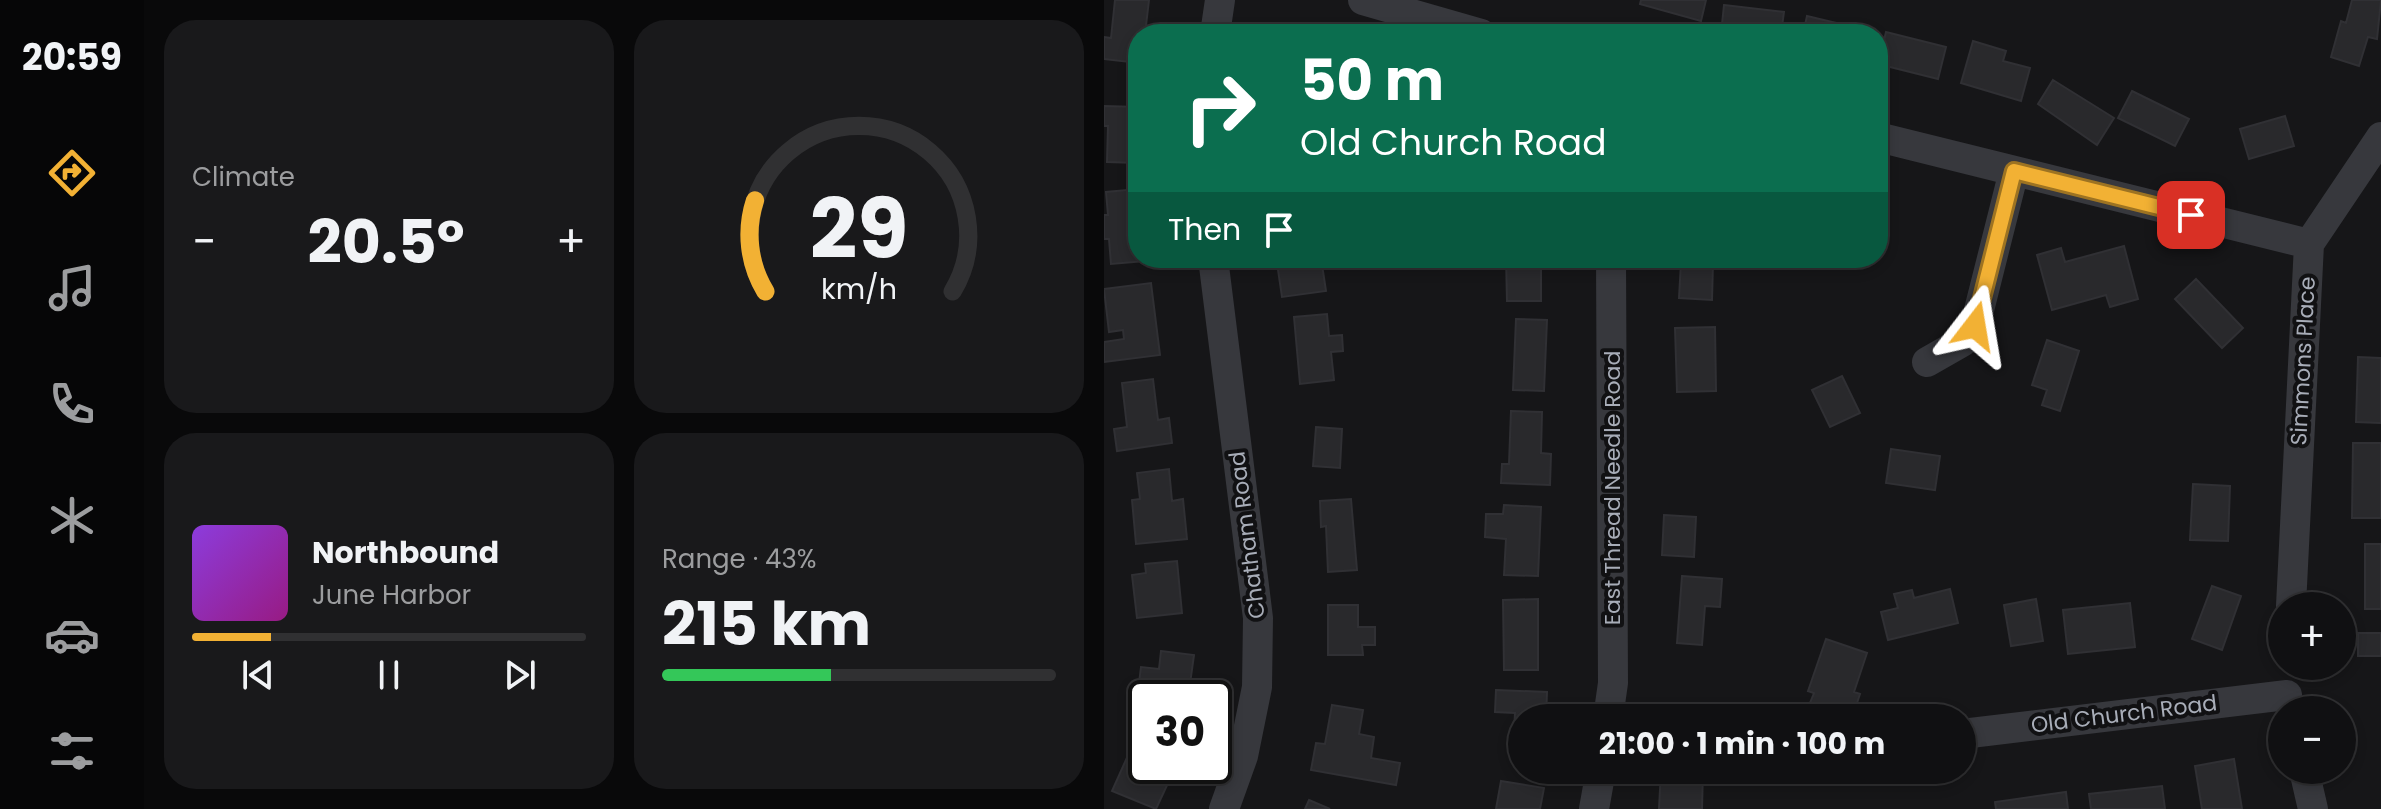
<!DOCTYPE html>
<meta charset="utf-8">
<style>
:root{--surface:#101012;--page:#19191b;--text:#f1f3f6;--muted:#9c9d9f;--line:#303032;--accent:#f2b134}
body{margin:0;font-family:Poppins,sans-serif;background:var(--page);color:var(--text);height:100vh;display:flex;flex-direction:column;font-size:30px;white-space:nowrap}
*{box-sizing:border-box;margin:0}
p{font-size:26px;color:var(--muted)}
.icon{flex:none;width:44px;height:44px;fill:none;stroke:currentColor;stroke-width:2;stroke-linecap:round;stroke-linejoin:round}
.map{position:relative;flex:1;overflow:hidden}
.side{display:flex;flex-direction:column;gap:20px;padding:20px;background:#09090a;width:960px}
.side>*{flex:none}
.banner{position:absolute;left:24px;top:24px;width:760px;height:244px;border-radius:32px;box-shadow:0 4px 12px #0003,0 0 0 2px var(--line);background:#0b6e4f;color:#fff;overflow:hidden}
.fabs{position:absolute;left:1164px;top:592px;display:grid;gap:16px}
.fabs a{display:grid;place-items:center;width:88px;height:88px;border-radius:50%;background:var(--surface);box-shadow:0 4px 12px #0003,0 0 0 2px var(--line);font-size:40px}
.speed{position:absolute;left:24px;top:680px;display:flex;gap:16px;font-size:40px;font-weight:700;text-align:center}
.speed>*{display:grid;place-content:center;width:104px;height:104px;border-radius:50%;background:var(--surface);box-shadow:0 4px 12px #0003,0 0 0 2px var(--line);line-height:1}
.speed .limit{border:4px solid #111;border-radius:12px;background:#fff;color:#111}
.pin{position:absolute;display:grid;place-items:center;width:68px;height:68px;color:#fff;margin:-34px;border-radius:16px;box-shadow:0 4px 12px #0006}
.me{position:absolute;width:88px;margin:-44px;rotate:14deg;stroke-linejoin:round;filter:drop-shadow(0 0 6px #0008)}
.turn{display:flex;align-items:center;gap:28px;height:168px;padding:0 40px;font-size:36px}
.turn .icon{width:104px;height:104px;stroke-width:2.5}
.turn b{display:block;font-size:56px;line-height:68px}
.then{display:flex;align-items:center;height:76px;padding:0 40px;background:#0003;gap:16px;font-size:30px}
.big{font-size:60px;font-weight:700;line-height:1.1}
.side .tile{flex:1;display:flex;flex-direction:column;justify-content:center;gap:12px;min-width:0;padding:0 28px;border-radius:32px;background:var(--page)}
.side .dial{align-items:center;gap:0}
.dial svg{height:208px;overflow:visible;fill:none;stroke:var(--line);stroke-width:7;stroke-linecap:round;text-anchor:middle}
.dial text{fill:var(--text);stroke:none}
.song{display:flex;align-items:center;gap:24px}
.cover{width:96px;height:96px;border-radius:12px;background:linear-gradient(135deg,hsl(270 70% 55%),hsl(310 70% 35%))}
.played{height:8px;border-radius:4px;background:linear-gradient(90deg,var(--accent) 20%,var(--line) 20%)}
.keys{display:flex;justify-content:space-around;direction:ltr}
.heat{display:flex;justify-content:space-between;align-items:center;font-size:44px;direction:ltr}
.charge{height:12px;border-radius:6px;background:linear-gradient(90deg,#34c759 43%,var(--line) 0)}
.side .tiles{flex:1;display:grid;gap:20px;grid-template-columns:repeat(2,1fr)}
.trip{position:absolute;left:404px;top:704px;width:468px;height:80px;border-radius:40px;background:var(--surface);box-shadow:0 4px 12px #0003,0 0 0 2px var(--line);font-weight:700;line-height:80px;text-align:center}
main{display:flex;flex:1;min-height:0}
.tabs{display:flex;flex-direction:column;width:144px;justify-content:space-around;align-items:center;background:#060607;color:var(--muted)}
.tabs .icon{width:56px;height:56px}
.tabs .on{color:var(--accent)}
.tabs b{font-size:36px;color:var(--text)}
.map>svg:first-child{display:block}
.building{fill:#29292c;stroke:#303034;stroke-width:2}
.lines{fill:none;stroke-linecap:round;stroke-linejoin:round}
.minor{stroke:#37383d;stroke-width:30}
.route-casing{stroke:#9d7322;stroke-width:20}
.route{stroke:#f2b134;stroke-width:14}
.labels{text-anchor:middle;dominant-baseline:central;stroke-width:8;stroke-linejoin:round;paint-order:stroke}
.street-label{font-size:22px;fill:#a8adb8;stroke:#111113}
</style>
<main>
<nav class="tabs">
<b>20:59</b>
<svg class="icon on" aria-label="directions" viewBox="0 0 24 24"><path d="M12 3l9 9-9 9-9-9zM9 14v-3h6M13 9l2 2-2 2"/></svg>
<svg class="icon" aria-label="music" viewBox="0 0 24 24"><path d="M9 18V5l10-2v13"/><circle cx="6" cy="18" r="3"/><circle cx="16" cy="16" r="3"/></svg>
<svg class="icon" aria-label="phone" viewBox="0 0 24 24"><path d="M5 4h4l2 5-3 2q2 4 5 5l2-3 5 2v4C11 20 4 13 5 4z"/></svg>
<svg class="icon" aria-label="climate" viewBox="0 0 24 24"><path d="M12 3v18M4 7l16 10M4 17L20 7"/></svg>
<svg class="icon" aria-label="car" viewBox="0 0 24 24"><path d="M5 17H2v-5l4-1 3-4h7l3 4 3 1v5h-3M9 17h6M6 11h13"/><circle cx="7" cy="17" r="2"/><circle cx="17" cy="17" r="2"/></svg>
<svg class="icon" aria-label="filters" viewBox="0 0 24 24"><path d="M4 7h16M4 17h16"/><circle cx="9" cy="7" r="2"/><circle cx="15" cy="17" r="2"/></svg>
</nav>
<section class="side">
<div class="tiles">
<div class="tile"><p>Climate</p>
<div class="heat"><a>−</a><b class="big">20.5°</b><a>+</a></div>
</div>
<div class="tile dial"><svg viewBox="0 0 100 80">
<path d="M14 69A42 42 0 1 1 86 69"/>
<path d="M14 69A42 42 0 0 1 10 34" stroke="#f2b134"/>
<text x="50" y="56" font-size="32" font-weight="700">29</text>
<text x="50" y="72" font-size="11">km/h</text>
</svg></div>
<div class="tile">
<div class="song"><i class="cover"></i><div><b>Northbound</b><p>June Harbor</p></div></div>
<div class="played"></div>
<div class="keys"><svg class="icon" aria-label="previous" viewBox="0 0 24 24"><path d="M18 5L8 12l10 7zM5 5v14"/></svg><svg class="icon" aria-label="pause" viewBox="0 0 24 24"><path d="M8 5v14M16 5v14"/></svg><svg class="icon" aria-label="next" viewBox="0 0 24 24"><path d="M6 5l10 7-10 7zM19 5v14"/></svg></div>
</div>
<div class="tile"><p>Range · 43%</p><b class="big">215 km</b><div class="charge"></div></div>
</div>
</section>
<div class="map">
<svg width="1277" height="809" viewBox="0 0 1277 809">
<rect width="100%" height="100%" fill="#161618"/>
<path class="building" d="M11,0H45L41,34H34V63L0,59V37L7,38Z
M537,0H602L597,21L536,4Z
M1248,0H1277L1273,39L1264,37L1255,66L1227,57L1237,21L1242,23Z
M620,5L680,12L677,34H617Z
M703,16L766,31L765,34H699Z
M782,32L842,47L834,79L774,64Z
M869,41L902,51L899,61L926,68L917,101L857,83Z
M949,80L1010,118L993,145L934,104Z
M1028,91L1085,119L1071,146L1014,118Z
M0,106L34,107V163L3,162L4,126H0Z
M1181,116L1190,146L1145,159L1136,129Z
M34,189V258L42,261L7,264L5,239H0V215H4L2,192Z
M1020,246L1034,299L1006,307L1002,295L948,310L933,255L957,248L961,262Z
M184,258H217L222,291L178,297L173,263L184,261Z
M402,258H437V301H403Z
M577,262L609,263L608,300L575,298Z
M1092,279L1139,328L1118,348L1071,299Z
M47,283L56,355L0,362V342L20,339L19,330L5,332L0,289Z
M223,314L225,336L238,335L239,351L227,352L230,380L196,384L190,317Z
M412,319L443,320L440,391L409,390Z
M611,327L612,391L573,392L571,328Z
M943,340L975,351L956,411L938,405L943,390L928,385Z
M1254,357L1277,358V423L1252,422Z
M738,376L756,413L726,427L708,390Z
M49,379L54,420L65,418L68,443L13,451L10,429L23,427L18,383Z
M407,411L438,412L437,453L447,454L446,485L397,483L398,464H405Z
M212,427L238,429L236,468L209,466Z
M1249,443H1277V518H1248Z
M787,449L836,456L831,490L782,483Z
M65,469L68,501L79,499L83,539L32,544L28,500L36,499L33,473Z
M1089,484L1126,486L1124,541L1086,540Z
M247,499L253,570L224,572L222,526L217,527L216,501Z
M400,505L437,507L434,576L400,575L402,539L381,537L382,514H399Z
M560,515L592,517L590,557L558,555Z
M1261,544H1277V609H1261Z
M73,561L78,613L33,618L28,575L42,573L41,564Z
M578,576L618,579L616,607L601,606L598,645L573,643Z
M1108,586L1137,596L1118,650L1088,639Z
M846,589L854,623L784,640L777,612L794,608L790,594L808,590L810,598Z
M434,599V670H400L399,600Z
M932,599L939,641L907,646L900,605Z
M1026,603L1031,647L964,654L959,610Z
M224,605H254V627H271V645H258L259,655H224Z
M1254,633H1277V656H1254Z
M722,639L763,653L750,692L756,694L748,718H733L704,708L710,693L704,691Z
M57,651L90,655L84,698H50L51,693L34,691L37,667L55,669Z
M392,690L443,692L442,718H418V751L409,750L411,713L391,712Z
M228,705L259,710L255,734L270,737L267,758L296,763L292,785L207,770L212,743L221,744Z
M34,733L42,737V766H56L52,775L65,781L52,809L8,791Z
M1130,759L1138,809H1098L1091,766Z
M557,770H599L598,809H555Z
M397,781L440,788L436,809H392Z
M1058,786L1061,809H987L985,794Z
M962,792L964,809H892L891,802Z
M205,800L226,809H201Z"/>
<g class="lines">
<path class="minor" d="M259,0L377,34
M111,34L116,0
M774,137L1205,244
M109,258L154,618L153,687L139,756L120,809
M823,362L858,342L871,326L910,171
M1187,606L1205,244L1277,137
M504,718L509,683L507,258
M858,734L1183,695
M1200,770L1209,809
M490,809L497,770"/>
</g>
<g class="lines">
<defs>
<path id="route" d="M871,326L910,171L1087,215"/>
</defs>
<use href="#route" class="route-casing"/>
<use href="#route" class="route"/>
</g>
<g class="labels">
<g class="street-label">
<text transform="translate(1199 361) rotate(-87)">Simmons Place</text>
<text transform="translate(508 488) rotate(-90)">East Thread Needle Road</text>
<text transform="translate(143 535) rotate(-97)">Chatham Road</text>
<text transform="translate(1020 714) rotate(-7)">Old Church Road</text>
</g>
</g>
</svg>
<div class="fabs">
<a>+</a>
<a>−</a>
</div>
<div class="speed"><div class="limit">30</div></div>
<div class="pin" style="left:1087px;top:215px;background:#d93025"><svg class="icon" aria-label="arrive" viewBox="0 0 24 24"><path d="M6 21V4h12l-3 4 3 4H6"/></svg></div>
<svg class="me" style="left:871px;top:326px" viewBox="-20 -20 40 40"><path d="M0-17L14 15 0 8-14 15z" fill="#f2b134" stroke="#fff" stroke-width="4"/></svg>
<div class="trip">21:00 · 1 min · 100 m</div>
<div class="banner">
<div class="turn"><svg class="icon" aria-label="right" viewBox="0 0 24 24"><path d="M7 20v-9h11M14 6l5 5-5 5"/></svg><div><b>50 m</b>Old Church Road</div></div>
<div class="then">Then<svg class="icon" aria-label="arrive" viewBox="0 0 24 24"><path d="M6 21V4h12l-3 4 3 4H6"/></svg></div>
</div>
</div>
</main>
